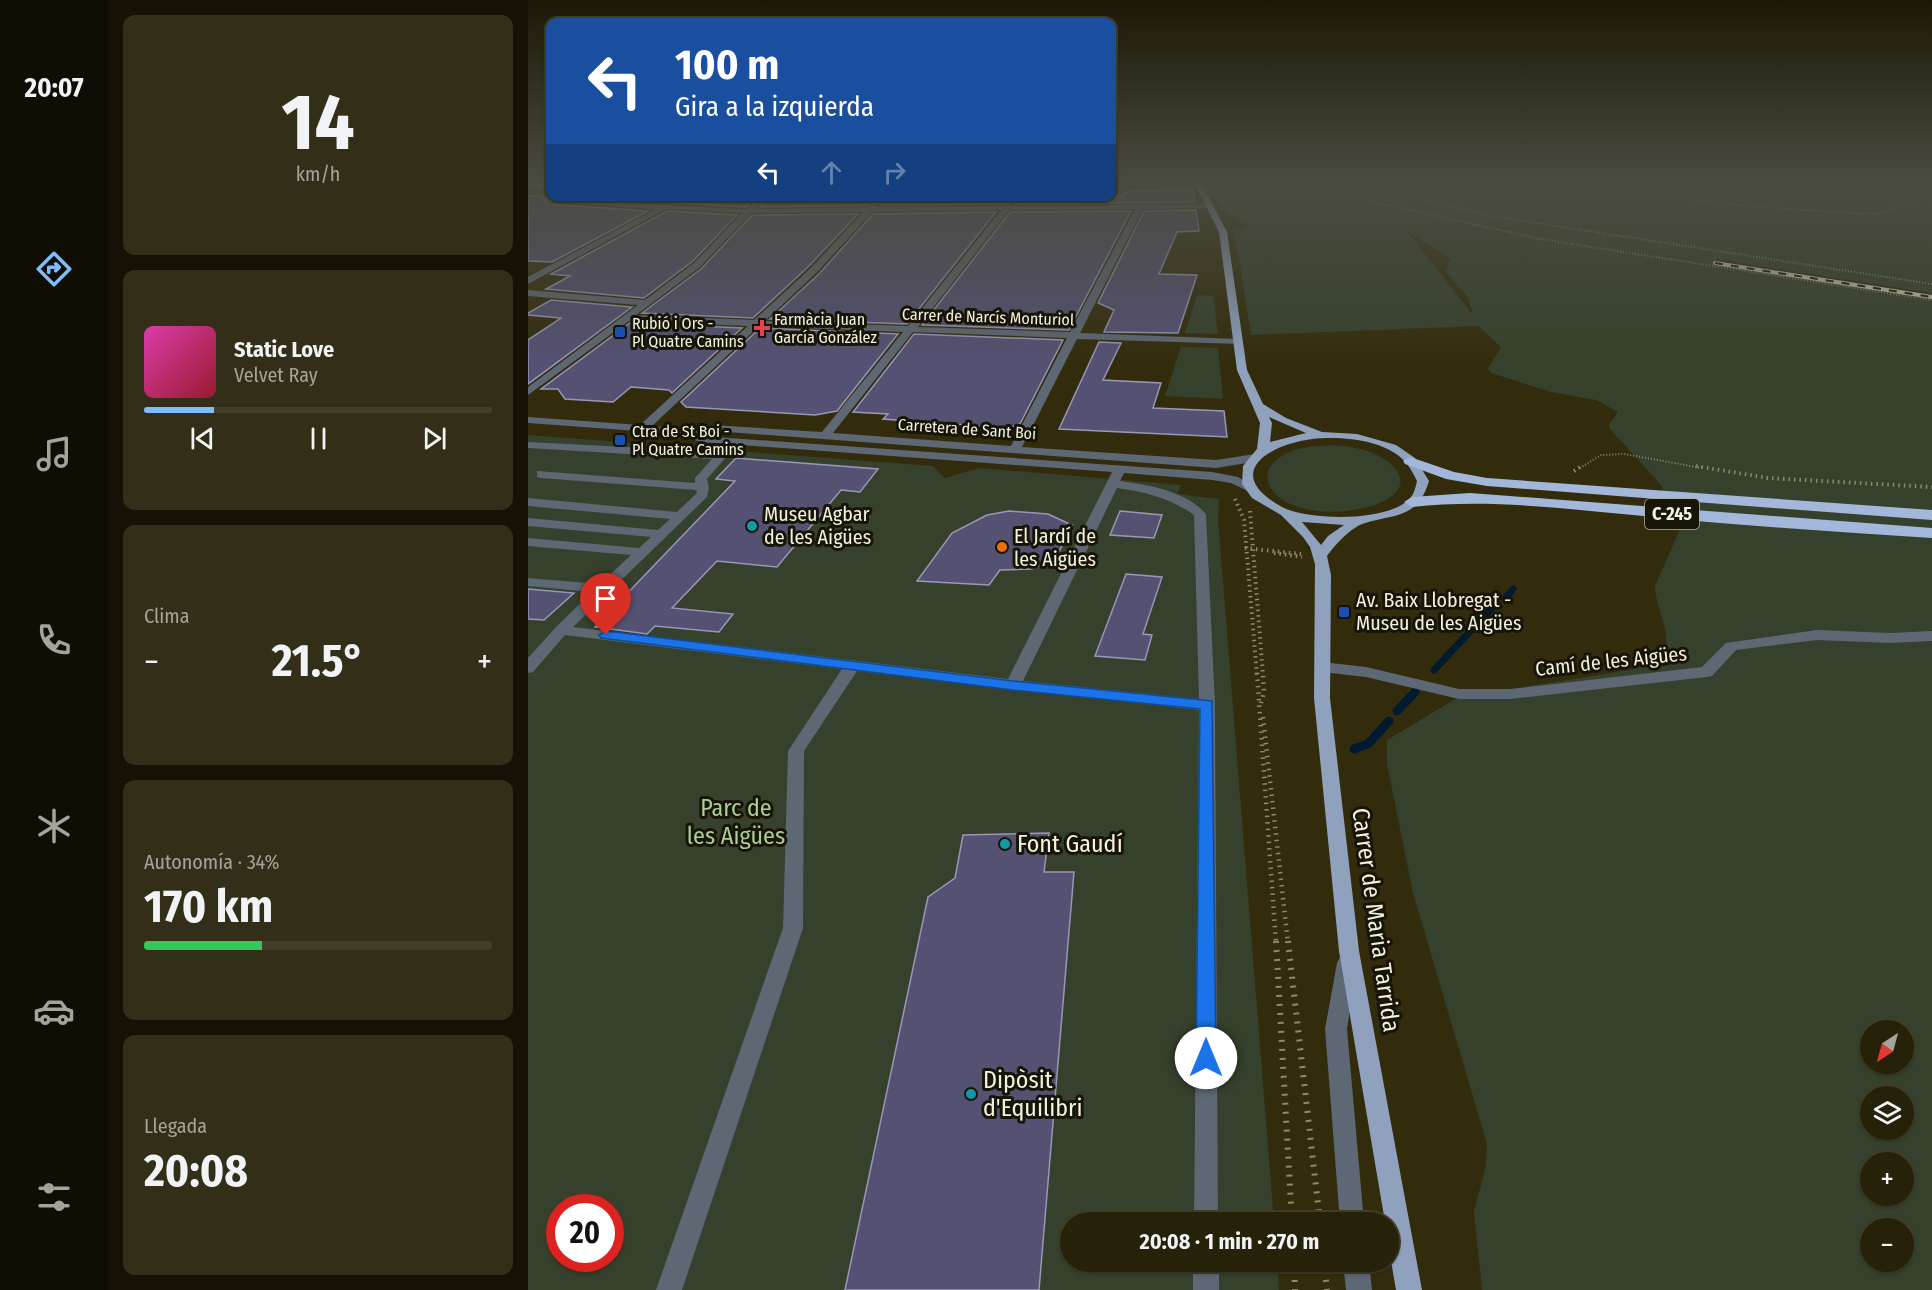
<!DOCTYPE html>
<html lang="es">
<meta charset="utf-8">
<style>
:root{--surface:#262109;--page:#322e17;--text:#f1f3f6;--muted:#a4a39c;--line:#423e2a;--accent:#7fbdfa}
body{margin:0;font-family:"Fira Sans Condensed",sans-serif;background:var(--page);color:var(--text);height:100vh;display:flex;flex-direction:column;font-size:22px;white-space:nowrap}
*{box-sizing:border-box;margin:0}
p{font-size:20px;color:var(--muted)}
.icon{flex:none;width:33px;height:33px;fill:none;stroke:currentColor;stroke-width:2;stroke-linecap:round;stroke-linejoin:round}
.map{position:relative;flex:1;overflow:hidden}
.panel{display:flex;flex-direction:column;gap:15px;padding:15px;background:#151205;width:420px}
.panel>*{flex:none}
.guide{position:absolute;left:18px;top:18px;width:570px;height:183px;border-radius:12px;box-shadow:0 2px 4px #0004,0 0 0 2px var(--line);background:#1a4fa0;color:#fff;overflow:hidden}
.needle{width:39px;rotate:216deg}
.controls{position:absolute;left:1332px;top:1020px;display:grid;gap:12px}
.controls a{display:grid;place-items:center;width:54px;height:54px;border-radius:50%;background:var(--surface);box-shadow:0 2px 4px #0004,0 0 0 2px var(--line);font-size:30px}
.speed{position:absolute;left:18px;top:1194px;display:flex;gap:12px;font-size:30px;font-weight:700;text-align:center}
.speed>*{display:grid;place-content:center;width:78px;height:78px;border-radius:50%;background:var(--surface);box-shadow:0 2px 4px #0004,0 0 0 2px var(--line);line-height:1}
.speed .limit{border:9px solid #d22;background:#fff;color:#111}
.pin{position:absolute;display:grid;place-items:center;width:51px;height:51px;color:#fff;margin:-62px -26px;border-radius:50% 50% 50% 0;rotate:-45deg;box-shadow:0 0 6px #0007}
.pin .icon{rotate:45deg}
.me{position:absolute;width:66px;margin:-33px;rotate:0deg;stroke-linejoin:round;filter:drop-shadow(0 0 4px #0008)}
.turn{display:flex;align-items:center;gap:21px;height:126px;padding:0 30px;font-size:27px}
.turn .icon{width:78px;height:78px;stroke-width:2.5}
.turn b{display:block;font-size:42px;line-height:51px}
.lanes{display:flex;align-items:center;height:57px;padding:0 30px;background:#0003;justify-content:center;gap:30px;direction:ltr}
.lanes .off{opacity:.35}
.big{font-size:45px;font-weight:700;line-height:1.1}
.panel .card{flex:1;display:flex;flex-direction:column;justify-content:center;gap:9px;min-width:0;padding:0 21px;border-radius:12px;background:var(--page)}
.panel .dial{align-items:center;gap:0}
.dial b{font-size:78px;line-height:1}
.song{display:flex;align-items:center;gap:18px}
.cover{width:72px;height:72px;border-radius:9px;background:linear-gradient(135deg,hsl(320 70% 55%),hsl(350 70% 35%))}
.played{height:6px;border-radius:3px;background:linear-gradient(90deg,var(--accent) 20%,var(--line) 20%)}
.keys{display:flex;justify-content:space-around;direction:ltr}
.heat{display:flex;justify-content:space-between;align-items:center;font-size:33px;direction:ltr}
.charge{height:9px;border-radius:4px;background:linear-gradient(90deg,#34c759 34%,var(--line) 0)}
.trip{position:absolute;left:532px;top:1212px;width:339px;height:60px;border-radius:30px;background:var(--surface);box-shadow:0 2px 4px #0004,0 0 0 2px var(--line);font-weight:700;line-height:60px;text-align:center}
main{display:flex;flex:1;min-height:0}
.dock{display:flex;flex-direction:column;width:108px;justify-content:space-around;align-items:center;background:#0f0d04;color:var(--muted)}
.dock .icon{width:42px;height:42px}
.dock .current{color:var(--accent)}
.dock b{font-size:27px;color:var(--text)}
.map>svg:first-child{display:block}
.green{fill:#35412c;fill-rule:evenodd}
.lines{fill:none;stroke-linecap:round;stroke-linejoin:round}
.stream-far1{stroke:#001a30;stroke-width:7}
.stream{stroke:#001a30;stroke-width:9}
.building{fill:#555173;stroke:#9997b8;stroke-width:1.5}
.path-far3{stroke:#8e896f;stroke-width:2;stroke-dasharray:1 2;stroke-linecap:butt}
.path-far2{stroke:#8e896f;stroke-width:4;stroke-dasharray:1.5 4;stroke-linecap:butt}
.path-far1{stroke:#8e896f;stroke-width:4.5;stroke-dasharray:1.5 5;stroke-linecap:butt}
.path{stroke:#8e896f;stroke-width:6;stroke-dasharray:2 7;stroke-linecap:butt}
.minor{fill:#5e6774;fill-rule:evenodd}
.major{fill:#8fa1bd;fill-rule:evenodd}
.highway{fill:#a2b7d9;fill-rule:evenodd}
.rail-casing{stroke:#cdc9b4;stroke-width:4}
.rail{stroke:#171408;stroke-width:2;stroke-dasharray:8;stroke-linecap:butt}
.route{fill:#1a73e8;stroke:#114b97;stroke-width:1.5}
.health-dot{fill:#e0444e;stroke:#171408;stroke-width:2}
.transit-dot{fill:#1a4fb4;stroke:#171408;stroke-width:2}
.culture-dot{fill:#0f9aa8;stroke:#171408;stroke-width:2}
.food-dot{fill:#e8710a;stroke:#171408;stroke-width:2}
.labels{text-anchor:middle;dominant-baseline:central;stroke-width:6;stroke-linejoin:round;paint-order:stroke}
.far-street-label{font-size:16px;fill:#f5f1df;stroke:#171408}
.far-poi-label{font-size:16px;fill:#f5f1df;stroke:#171408;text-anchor:start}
.shield{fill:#171408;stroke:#b2af9e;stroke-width:1.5}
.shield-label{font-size:18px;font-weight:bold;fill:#f5f1df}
.poi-label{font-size:20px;fill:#f5f1df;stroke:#171408;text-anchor:start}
.street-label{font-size:20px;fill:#f5f1df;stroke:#171408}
.near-park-label{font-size:24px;fill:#accd95;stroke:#171408}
.near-poi-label{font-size:24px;fill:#f5f1df;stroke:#171408;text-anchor:start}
.near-street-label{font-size:24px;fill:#f5f1df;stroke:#171408}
</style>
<main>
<nav class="dock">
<b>20:07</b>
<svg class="icon current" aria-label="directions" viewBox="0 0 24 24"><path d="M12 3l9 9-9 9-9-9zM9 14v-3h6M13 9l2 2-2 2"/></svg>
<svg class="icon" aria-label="music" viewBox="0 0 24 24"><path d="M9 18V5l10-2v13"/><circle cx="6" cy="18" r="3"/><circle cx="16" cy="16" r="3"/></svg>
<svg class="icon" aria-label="phone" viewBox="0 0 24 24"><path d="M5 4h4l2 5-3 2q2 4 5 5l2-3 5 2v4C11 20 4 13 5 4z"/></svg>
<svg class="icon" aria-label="climate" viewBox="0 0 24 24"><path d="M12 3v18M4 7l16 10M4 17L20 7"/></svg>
<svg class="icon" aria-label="car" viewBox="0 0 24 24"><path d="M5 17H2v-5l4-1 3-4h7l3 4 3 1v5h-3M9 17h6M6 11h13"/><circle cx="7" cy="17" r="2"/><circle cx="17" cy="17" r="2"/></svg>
<svg class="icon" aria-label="filters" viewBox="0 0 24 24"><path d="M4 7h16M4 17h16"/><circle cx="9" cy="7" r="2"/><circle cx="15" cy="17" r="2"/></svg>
</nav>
<section class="panel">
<div class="card dial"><b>14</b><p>km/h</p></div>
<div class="card">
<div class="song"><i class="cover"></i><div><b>Static Love</b><p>Velvet Ray</p></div></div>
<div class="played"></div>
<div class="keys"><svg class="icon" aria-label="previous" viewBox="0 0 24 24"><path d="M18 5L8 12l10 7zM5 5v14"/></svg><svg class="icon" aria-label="pause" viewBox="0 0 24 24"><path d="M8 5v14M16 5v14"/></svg><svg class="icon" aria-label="next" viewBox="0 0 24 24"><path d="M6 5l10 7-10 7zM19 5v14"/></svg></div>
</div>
<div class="card"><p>Clima</p>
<div class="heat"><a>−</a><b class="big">21.5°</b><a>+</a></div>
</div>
<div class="card"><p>Autonomía · 34%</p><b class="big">170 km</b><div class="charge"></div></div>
<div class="card"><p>Llegada</p><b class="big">20:08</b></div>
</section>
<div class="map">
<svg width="1404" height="1290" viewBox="0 0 1404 1290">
<rect width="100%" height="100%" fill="#332c0c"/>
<path class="green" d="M584,184H655L658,190L584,193Z
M677,184H1404V293L1189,259L1186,264L1404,298V1290H954L946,1211L958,1166L959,1144L885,893L859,764V740L929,698L1101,670L1133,660C1148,637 1127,610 1127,586L1153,527L1132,484L1082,429L1081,425L1090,412L1068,400L1023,392L963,373L960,369L973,347L950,326L723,335L711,258L704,228L720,227L697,212ZM878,230L923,259L917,271L940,297L945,315ZM1342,1030H1376V1064H1342ZM1342,1096H1376V1130H1342ZM1342,1162H1376V1196H1342ZM1342,1228H1376V1262H1342Z
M669,295L685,296L690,334L657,333Z
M653,347L690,348L695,399L637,396Z
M0,435L405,466L417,478L452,468L653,485L649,494L691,499L690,519L746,1222H543V1262H749L751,1290H511L545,872H435L400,897L317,1290H0V619L16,620L46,594L0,589ZM350,469L332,492L313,490L249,567L189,561L117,635L67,628L207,481L189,479ZM481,511L520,514L542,525L531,531L530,554L504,569L472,570L460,585L390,581C420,540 427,520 481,511ZM592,511L634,515L625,538L583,535ZM598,574L633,577L622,613L584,609ZM576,631L624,635L617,660L568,655ZM32,1208H82V1258H32Z
M805,445C826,447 849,450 865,466C907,509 761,534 741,484C738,476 739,469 745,463C761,447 784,446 805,445Z"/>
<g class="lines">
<path class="stream-far1" d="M977,599L985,589
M906,670L967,605"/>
<path class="stream" d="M869,711L887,692
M826,749L840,744L861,721"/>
</g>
<path class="building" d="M665,190L667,202L487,204L490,196H597L596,193L606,191Z
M0,196H14L19,204L120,211L24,262L0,261Z
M29,196H227L218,207Z
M240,196H346L338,205L232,207Z
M359,196H478L475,204L353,205Z
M668,210L671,231L649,232L631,274L669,275L650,333L576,332L586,310L570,303L616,211Z
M139,211L209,215L165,261L116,298L18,289L42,276L23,274Z
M603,211L541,330L394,325L482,212Z
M468,212L379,324L242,319L291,274L345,214Z
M330,214L281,266L225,318L114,313L173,269L224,215Z
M23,300L104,307L0,384V340L33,318L0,315V313Z
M102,323L214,328L144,393L141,390L103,387L85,402L37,399L30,389H13Z
M232,328L370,334L309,411L287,415L158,407L153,402Z
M386,334L535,340L492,424L480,428L355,419L360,414L325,412Z
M571,342L593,343L575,380L633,383L625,408L696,411L699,437L531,429Z
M208,458L350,469L332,492L313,490L249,567L189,561L144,608L205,614L191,632L127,626L119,634L67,627L207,481L188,479Z
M481,511L520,514L544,525L531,531L537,540L530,554L521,561L504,569L472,570L461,585L389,581L424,533L459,515Z
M592,511L634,515L626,538L582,535Z
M598,574L634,577L615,634L624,635L617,660L567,656Z
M0,589L46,593L16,620L0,619Z
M521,833L516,872H546L511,1290H317L400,897L427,878L435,835Z"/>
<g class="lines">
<path class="path-far3" d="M811,184L827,195L845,202L1012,239L1404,300
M830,184L963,216L1404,284
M1082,184C1164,205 1252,208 1336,214L1355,213L1404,194
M1052,468L1073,455L1096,454L1174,468"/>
<path class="path-far2" d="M1168,466L1240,478L1404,487
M1046,471L1054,466
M707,499L716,520L729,675
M722,511L735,675
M717,548L773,554
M746,553L774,557"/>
<path class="path-far1" d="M729,673L748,943
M733,703L736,692L735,673
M735,717L760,943"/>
<path class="path" d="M748,941L764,1222
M760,941L792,1222
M766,1262L767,1290
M796,1262L799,1290"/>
<path class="minor" d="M0,184H22V187H0Z
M230,196H238L227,209L339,207L350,196H357L348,207L476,206L481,196H488L483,206L682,204L686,206L682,208L615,209L552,333L710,339L715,342L713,344L549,339L494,447L688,460L727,454L733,458L731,461L688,468L185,431L165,433L173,436L684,472L710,477L728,488L722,492L703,483L684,480L596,473L592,481C621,485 658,491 678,514L687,705L690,1222H666L671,710L329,671L276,751L275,928L154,1290H128L255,928L260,751L314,669L37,635L5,672L0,673V658L28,627L64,592L0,586V578L72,584L103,555L0,546V538L111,548L123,537L0,526V518L130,530L142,519L0,506V498L149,512L169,493L168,490L13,478L9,477V471L167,483V478L184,459L0,448V442L193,452L199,456L179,479L181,487L179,497L45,627L480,679L584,472L172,442L151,434L0,423V417L112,425L220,326L101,321L0,395V387L110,305L0,296V290L117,300L166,263L214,213L138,209L0,284V277L128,209L19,202L16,198L211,209H219ZM607,209L542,332L390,327L481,210ZM473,210L380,326L237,321L289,272L344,212ZM335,212L283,268L226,320L108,315L172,267L223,213ZM231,326L375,332L294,432L185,425L149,428L124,426ZM385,332L539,338L483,446L305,433ZM589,488C618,492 642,498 666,515L671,699L495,681Z
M1289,630L1362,633L1404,631V641L1362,643L1289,640L1208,650L1184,676L1179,677L982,699H931L838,677L794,672L786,667L794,662L838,667L931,689H982L1174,667L1198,643Z
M819,954L826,957L829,963L819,1029L836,1222H812L797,1029L809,963L812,957Z
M665,1262H691V1290H665Z
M815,1262H841L844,1290H818Z"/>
<path class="major" d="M667,184H674L699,232L719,370L735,404L758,418L794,432L829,434L868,445L887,458L901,481C890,518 868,514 837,523C823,527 808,544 799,556L803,575L802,698L831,951L894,1290H868L861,1249V1222H857L811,951L786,698L787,564L782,547L775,537L753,515L724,498L714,484L715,466L729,449L732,423L709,370L691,232ZM741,417L778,433L742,442L744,423ZM784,439C813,436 859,439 879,464C883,469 886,475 889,481C888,485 887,490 885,494C869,523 780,521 754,507C694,474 739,445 784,439ZM774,522L816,525L800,536L793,545Z"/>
<path class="highway" d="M882,457L926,472L959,478L1404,510V520L959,486L918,479L877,464L875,461Z
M942,493L1404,528V538C1311,532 1218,526 1126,517C1045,510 965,498 884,507L876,502L884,497Z"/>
<defs>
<path id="rail" d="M1187,263L1404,297"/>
</defs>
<use href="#rail" class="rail-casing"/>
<use href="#rail" class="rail"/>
</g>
<linearGradient id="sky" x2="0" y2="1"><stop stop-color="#1c1807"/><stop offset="0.5" stop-color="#4a4b40"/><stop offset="1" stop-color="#4a4b40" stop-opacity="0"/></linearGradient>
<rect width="1404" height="365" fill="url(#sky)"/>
<path class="route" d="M78,631L485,681L684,701L688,1058L685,1064L678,1067L671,1064L668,1058L672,709L485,690L73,638L71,635Z"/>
<path class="health-dot" d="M231 319h6v6h6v6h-6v6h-6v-6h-6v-6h6z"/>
<g class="transit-dot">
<rect x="86" y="326" width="12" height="12" rx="3"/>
<rect x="86" y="434" width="12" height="12" rx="3"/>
<rect x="810" y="606" width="12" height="12" rx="3"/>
</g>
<g class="culture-dot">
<circle cx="224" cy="526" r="6"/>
<circle cx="477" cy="844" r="6"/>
<circle cx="443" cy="1094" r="6"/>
</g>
<circle class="food-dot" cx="474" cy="547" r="6"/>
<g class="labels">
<g class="far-street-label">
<text transform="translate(460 317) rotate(2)">Carrer de Narcís Monturiol</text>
<text transform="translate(439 429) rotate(4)">Carretera de Sant Boi</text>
</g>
<g class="far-poi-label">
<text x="246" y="319">Farmàcia Juan<tspan x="246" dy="18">García González</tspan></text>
<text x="104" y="323">Rubió i Ors -<tspan x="104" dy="18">Pl Quatre Camins</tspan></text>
<text x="104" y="431">Ctra de St Boi -<tspan x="104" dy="18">Pl Quatre Camins</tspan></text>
</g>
<rect class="shield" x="1117" y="499" width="54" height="30" rx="4.5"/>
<g class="shield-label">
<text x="1144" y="514">C-245</text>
</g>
<g class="poi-label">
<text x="236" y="514">Museu Agbar<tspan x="236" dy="23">de les Aigües</tspan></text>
<text x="486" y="536">El Jardí de<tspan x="486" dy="23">les Aigües</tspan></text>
<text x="828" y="600">Av. Baix Llobregat -<tspan x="828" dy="23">Museu de les Aigües</tspan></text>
</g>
<g class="street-label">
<text transform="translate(1083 661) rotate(-6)">Camí de les Aigües</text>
</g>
<g class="near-park-label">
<text x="208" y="808">Parc de<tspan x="208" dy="28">les Aigües</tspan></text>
</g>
<g class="near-poi-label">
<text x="489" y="844">Font Gaudí</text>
<text x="455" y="1080">Dipòsit<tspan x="455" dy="28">d'Equilibri</tspan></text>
</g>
<g class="near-street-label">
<text transform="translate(848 920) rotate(82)">Carrer de Maria Tarrida</text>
</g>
</g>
</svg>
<div class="controls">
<a><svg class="needle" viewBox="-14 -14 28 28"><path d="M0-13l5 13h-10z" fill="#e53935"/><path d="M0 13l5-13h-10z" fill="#a4a39c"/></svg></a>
<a><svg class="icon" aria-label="layers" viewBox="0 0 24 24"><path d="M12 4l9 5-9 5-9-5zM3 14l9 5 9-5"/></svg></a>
<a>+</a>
<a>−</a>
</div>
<div class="speed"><div class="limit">20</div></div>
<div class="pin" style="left:78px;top:635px;background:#d93025"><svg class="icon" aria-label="arrive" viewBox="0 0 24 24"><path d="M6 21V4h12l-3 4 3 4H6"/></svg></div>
<svg class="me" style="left:678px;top:1058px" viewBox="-20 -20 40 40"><circle r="19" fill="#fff"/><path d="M0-13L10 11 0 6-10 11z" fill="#1a73e8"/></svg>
<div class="trip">20:08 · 1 min · 270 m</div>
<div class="guide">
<div class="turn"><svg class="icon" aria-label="left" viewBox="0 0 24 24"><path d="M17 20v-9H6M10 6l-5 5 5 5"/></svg><div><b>100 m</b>Gira a la izquierda</div></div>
<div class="lanes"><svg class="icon" aria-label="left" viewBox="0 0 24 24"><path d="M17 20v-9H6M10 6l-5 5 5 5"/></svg><svg class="icon off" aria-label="ahead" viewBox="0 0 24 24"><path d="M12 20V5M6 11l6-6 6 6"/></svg><svg class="icon off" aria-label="right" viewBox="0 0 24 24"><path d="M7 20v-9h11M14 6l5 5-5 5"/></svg></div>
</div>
</div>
</main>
